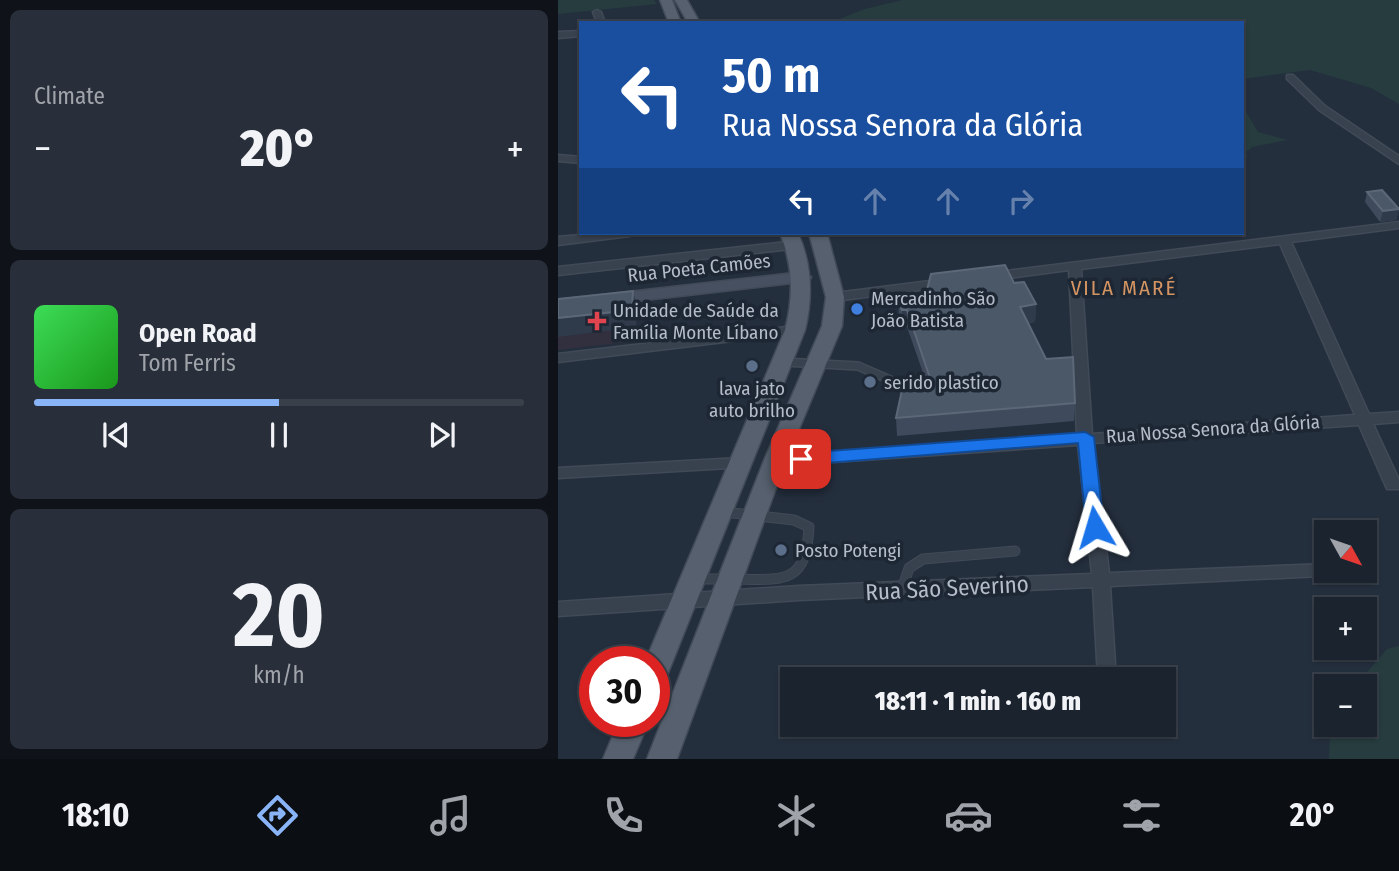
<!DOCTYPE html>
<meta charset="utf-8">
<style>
:root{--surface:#1b232e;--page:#282f3a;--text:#f1f3f6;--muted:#a0a4aa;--line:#39404a;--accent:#8ab4f8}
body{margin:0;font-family:"Fira Sans Condensed",sans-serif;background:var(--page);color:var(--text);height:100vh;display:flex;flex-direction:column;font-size:26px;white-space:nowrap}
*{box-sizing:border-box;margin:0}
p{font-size:23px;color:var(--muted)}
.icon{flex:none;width:38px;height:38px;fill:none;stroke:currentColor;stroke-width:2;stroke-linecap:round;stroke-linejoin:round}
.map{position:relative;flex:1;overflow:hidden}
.drawer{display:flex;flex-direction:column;gap:10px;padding:10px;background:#0f1319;width:558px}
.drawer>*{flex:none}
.top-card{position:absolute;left:21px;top:21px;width:665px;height:214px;border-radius:0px;box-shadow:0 2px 5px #0004,0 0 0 2px var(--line);background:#1a4fa0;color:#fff;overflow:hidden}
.needle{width:46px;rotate:130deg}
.controls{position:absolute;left:756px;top:520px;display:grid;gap:14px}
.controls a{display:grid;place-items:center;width:63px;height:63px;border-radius:0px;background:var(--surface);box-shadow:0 2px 5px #0004,0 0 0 2px var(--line);font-size:35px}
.speed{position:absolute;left:21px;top:646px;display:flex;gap:14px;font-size:35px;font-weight:700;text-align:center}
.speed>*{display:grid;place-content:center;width:91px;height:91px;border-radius:50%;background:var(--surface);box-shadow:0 2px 5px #0004,0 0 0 2px var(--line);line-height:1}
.speed .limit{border:10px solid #d22;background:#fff;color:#111}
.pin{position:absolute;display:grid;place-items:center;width:60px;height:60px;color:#fff;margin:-30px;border-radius:14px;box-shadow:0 4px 10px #0006}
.me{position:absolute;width:77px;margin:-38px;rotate:353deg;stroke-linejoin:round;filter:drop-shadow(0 0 5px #0008)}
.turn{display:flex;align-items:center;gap:24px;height:147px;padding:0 28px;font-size:32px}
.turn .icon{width:91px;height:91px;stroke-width:2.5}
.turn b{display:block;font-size:49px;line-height:60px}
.lanes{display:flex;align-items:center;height:66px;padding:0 28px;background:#0003;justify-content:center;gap:35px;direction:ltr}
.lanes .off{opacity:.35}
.big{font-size:52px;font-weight:800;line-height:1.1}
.drawer .widget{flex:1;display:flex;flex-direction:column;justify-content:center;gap:10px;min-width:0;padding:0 24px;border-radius:10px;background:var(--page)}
.drawer .dial{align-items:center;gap:0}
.dial b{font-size:91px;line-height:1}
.song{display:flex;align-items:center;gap:21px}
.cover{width:84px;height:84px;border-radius:10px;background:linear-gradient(135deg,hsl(130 70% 55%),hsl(120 70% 35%))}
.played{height:7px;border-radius:4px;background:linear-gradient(90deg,var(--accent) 50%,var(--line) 50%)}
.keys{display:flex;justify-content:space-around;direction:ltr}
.heat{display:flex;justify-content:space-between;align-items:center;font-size:38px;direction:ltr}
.trip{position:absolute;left:222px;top:667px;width:396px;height:70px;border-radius:0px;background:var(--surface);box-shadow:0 2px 5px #0004,0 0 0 2px var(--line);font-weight:800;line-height:70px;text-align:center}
.dock{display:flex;height:112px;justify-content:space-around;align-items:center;background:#0b0e12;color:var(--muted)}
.dock .icon{width:49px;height:49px}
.dock .selected{color:var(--accent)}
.dock b{font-size:32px;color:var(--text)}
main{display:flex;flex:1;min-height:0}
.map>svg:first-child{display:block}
.medical{fill:#32303f}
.green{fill:#263c3f}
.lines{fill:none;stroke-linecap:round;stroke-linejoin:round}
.lane-far1-casing{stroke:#414a57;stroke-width:10}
.lane-casing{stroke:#414a57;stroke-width:11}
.street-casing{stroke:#414a57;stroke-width:3}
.secondary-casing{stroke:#414a57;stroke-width:3}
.primary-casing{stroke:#414a57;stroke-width:3}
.lane-far1{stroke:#38414e;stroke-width:7}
.lane{stroke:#38414e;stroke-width:9}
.street{fill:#38414e;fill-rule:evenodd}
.secondary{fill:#465061;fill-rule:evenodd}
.primary{fill:#56606e;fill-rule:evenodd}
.wall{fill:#3f4b5c}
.shaded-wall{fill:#2f3b4b}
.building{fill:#4b5868;stroke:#5c6777;stroke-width:2}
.route{fill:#1a73e8;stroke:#114b97;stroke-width:2}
.shop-dot{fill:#3f7fe0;stroke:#1d2633;stroke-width:2.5}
.health-dot{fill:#e0444e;stroke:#1d2633;stroke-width:2.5}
.service-dot{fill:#5c6f8a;stroke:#1d2633;stroke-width:2.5}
.labels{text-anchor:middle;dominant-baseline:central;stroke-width:7;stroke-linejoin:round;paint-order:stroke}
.street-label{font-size:19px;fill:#b4bcc9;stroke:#1d2633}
.poi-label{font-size:19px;fill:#b4bcc9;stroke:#1d2633;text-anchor:start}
.neighbourhood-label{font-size:21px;letter-spacing:2px;fill:#d59563;stroke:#1d2633}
.near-street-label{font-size:23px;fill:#b4bcc9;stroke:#1d2633}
</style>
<main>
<section class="drawer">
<div class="widget"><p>Climate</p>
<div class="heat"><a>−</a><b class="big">20°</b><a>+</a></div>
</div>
<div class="widget">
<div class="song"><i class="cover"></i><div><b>Open Road</b><p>Tom Ferris</p></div></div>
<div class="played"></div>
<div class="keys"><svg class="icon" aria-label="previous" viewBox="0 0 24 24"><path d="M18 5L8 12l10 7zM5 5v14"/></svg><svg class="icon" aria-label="pause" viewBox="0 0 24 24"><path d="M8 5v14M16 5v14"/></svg><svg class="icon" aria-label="next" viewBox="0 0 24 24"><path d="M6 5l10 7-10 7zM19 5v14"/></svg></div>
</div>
<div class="widget dial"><b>20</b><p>km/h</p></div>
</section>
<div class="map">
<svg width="841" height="759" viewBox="0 0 841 759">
<rect width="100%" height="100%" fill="#242f3e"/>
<path class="medical" d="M81,298L77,341L0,350V311Z"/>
<path class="green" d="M0,0H96L99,4L0,14Z
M344,0H841V104L813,88L752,70L684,79V23H271L307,9Z
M684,105L700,132L729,140L694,147L688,152L689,158L684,160Z
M841,646V759H771L772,725L807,724V686H797L829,649Z"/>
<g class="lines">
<defs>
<path id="lane-far1" d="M226,362L300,366L353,389"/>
<path id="lane" d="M166,512L236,520L251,527C248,584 227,580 178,579
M140,579H166
M344,589L351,568L365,559L457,551"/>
<path id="street" d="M39,10L43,12L47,23H39L35,12Z
M23,31V36L0,38V32Z
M729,75H735L767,106L841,156V164L761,110L729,79Z
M0,155L23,157V163L0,161Z
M841,222V228L733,242L811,414L841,412V422L815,424L841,480V489H829L801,425L535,443L551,573L768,564V570H785L783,575L552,586L558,679H540L535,587L241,600L0,616V602L241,586L534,574L520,445L217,466L212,465L209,461L212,457L217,456L519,435L511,270L436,280L432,279L430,276L432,273ZM722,244L797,415L534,434L523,269Z
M43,233H78L72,236L0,245V237Z
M238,241L244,245L242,248L0,275V267Z
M388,279L392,280L394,283L392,286L277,301L271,297L277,293Z
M237,326L242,327L244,330L242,333L0,362V354Z
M183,458L188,459L191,463L188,467L0,478V468Z
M542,724H562L559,734L552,737L545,734Z"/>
<path id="secondary" d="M245,272L253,277L251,281L0,310V300Z"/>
<path id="primary" d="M102,0H114L123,23H111Z
M117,0H129L142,23H130Z
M222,233H240C254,265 255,296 247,330L110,673L106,681L96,685V662H87L227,330C236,296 235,266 222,233Z
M251,233H269L286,297L284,326L229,458L119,759H89L207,458L264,326L268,297Z
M61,721H91L75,759H45Z"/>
</defs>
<use href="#lane-far1" class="lane-far1-casing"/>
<use href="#lane" class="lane-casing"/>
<use href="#street" class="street-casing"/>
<use href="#secondary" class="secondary-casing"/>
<use href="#primary" class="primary-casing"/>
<use href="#lane-far1" class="lane-far1"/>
<use href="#lane" class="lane"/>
<use href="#street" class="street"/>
<use href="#secondary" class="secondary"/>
<use href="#primary" class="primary"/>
</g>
<path class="wall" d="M809,192L841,209L838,220L822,222L807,202Z
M456,283L478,304L477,322L470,323L488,359L517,403L516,421L339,436L338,418L370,387L349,327L345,328L341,315L340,298Z"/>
<path class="shaded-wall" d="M841,209L838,220L822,222L825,211Z
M75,291L79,308L78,327L0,337V318Z
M478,304L477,322L462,324V307Z
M344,310H349V327L345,328Z"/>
<path class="building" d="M824,190L841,209L825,211L809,192Z
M447,265L456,283L466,282L478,304L462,307L488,359L515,357L517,403L338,418L344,390L375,387L349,310H344L340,298L368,294L373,274Z
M75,291L74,310L0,318V299Z"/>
<path class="route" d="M527,432L536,437L546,527L544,532H530L528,527L520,443L243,465L234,459L243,453Z"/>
<circle class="shop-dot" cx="299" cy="309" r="7"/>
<path class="health-dot" d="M35.5 310.5h7v7h7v7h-7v7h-7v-7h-7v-7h7z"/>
<g class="service-dot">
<circle cx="194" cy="366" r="7"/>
<circle cx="312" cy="382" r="7"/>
<circle cx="223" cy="550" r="7"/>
</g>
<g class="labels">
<g class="street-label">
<text transform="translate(141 268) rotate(-6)">Rua Poeta Camões</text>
<text transform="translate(655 429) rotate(-4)">Rua Nossa Senora da Glória</text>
</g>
<g class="poi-label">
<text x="313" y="298">Mercadinho São<tspan x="313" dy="22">João Batista</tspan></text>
<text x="55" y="310">Unidade de Saúde da<tspan x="55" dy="22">Família Monte Líbano</tspan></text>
<text x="326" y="382">serido plastico</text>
<text x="194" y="388" text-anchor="middle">lava jato<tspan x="194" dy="22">auto brilho</tspan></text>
<text x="237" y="550">Posto Potengi</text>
</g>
<g class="neighbourhood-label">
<text x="566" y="288">VILA MARÉ</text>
</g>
<g class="near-street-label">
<text transform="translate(389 588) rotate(-3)">Rua São Severino</text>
</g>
</g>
</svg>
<div class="controls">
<a><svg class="needle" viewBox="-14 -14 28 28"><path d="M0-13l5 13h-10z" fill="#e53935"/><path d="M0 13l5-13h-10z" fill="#a0a4aa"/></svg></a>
<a>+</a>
<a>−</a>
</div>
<div class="speed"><div class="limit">30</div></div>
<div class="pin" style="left:243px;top:459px;background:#d93025"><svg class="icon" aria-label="arrive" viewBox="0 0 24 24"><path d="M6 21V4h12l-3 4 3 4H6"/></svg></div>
<svg class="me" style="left:537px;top:527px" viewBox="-20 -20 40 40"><path d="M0-17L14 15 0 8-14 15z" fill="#1a73e8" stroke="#fff" stroke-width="4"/></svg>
<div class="trip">18:11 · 1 min · 160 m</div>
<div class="top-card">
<div class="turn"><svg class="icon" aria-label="left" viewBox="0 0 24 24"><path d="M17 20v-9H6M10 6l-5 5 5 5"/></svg><div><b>50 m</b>Rua Nossa Senora da Glória</div></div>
<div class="lanes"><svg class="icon" aria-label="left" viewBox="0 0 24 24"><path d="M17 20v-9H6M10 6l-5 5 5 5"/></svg><svg class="icon off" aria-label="ahead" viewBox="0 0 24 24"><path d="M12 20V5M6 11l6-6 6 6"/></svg><svg class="icon off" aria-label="ahead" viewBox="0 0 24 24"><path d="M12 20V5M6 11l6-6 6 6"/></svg><svg class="icon off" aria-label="right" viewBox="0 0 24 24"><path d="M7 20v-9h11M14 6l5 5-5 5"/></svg></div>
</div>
</div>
</main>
<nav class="dock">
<b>18:10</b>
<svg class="icon selected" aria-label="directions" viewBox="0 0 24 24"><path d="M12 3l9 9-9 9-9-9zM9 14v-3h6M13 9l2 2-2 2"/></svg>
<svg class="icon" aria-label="music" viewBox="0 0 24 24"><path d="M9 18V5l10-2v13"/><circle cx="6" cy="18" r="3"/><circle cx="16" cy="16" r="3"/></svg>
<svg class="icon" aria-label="phone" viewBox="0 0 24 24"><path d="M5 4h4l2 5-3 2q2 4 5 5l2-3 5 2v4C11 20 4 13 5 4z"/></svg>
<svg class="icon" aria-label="climate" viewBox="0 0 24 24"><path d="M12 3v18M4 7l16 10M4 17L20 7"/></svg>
<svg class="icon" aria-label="car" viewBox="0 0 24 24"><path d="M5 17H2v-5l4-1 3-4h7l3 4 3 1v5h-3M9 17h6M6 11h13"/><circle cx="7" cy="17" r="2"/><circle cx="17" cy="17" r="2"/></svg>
<svg class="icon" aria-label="filters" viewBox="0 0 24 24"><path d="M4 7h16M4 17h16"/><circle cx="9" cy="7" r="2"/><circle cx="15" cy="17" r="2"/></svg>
<b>20°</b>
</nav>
